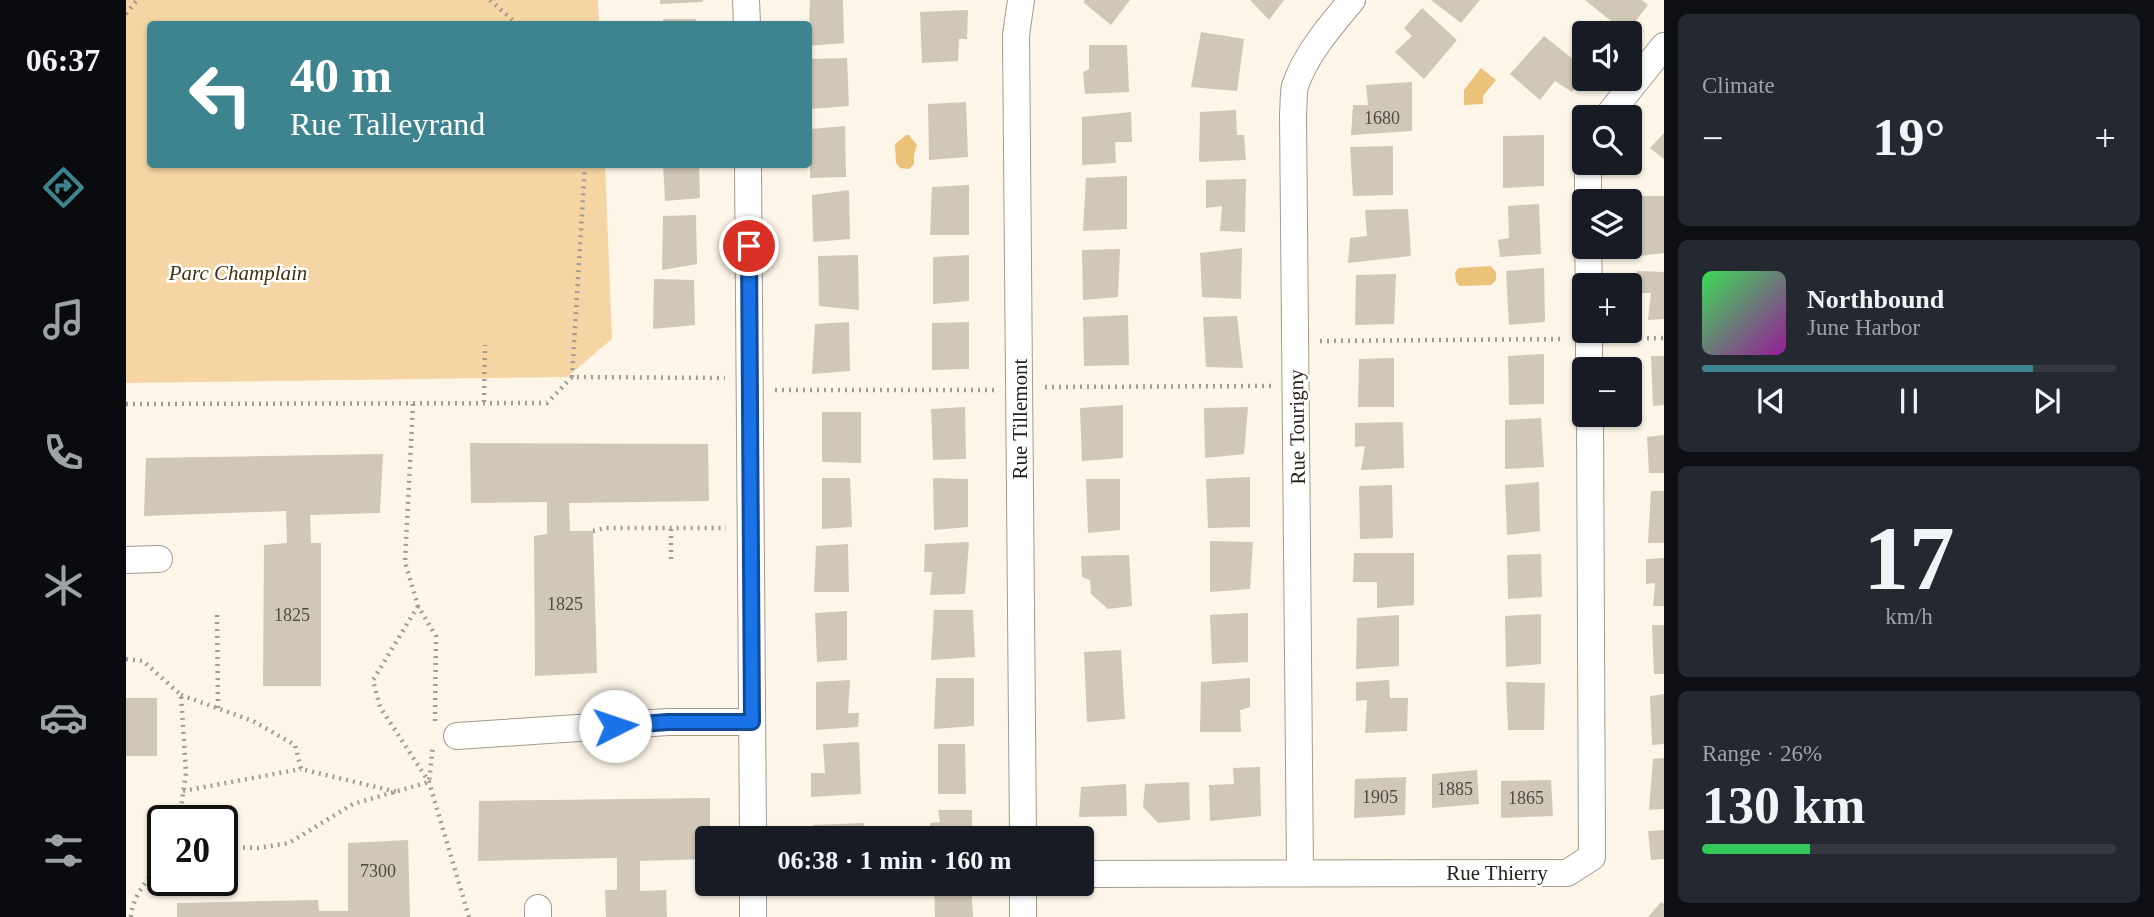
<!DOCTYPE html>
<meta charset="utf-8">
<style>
:root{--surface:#171b24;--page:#242831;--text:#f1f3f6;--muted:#9ea1a6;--line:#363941;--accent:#3e848e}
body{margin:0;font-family:Georgia,serif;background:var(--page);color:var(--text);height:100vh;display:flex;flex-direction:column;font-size:26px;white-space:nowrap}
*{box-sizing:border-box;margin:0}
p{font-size:23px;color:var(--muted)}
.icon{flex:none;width:38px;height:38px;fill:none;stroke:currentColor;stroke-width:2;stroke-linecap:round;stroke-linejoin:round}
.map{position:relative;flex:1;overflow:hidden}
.sheet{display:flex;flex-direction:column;gap:14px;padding:14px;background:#0d0f14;width:490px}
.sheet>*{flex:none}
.hud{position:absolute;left:21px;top:21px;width:665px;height:147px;border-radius:7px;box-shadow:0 2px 5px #0004;background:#3e848e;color:#fff;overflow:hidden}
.controls{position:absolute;left:1446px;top:21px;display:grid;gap:14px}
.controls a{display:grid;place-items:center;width:70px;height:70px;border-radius:7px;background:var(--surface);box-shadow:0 2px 5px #0004;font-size:35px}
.speed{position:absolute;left:21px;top:805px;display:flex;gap:14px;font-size:35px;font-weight:700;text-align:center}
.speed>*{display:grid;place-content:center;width:91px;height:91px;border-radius:50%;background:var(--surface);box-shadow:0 2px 5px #0004;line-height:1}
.speed .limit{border:4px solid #111;border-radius:10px;background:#fff;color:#111}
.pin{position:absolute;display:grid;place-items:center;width:60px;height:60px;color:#fff;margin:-30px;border:4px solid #fff;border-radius:50%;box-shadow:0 2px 7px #0007}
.me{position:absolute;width:77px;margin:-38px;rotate:86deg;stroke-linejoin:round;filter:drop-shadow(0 0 5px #0008)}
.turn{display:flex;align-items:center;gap:24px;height:147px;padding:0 28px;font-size:32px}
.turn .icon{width:91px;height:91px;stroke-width:2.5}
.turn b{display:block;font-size:49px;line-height:60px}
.big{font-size:52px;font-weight:800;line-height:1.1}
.sheet .card{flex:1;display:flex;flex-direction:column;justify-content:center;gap:10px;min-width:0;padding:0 24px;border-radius:10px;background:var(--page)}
.sheet .dial{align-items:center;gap:0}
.dial b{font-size:91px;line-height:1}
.song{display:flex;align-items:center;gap:21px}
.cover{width:84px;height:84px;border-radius:10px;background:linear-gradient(135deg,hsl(130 70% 55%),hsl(300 70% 35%))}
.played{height:7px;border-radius:4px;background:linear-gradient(90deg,var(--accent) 80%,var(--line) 80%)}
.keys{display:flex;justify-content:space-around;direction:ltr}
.heat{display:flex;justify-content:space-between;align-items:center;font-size:38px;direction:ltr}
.charge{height:10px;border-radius:5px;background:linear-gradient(90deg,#34c759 26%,var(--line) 0)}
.trip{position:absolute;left:569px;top:826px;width:399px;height:70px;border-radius:7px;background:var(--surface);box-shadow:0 2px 5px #0004;font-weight:800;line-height:70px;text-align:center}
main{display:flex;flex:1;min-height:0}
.menu{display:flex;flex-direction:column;width:126px;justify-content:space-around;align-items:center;background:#090b0e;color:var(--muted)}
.menu .icon{width:49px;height:49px}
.menu .active{color:var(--accent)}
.menu b{font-size:32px;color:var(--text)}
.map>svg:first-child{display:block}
.green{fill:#f4d5a3}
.water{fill:#ecc27b}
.building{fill:#d1c7b7}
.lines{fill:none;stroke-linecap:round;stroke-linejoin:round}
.minor-casing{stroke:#a49b8c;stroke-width:28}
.path{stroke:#a29c92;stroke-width:4.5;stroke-dasharray:2 5;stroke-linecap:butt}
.minor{stroke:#fff;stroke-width:26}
.route-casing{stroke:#114b97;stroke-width:18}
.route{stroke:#1a73e8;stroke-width:12}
.labels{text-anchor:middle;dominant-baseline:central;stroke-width:5;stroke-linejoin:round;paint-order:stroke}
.number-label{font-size:18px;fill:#504a42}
.park-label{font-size:21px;font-style:italic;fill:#433112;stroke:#fff}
.street-label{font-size:21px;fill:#25211b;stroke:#fff}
</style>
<main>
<nav class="menu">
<b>06:37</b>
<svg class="icon active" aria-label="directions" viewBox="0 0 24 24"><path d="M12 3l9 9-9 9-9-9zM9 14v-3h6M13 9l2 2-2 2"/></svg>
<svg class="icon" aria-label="music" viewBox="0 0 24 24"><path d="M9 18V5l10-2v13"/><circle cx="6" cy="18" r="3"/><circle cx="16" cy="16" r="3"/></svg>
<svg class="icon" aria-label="phone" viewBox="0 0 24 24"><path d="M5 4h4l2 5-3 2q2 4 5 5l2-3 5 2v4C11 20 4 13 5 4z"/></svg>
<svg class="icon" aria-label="climate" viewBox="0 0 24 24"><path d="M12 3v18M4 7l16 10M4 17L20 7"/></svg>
<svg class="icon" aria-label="car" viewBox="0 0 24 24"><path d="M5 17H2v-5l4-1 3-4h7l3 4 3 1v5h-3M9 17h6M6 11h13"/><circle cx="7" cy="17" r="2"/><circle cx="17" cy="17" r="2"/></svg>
<svg class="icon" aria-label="filters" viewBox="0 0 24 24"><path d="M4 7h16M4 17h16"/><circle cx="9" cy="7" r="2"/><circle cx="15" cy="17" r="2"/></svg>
</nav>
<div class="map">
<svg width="1538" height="917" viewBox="0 0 1538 917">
<rect width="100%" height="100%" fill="#fdf5e8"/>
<path class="green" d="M0,0H472L473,24H24V164L479,165L486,339L441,377L0,383Z"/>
<path class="water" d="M1355,68L1370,80L1357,96V104L1338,105V90Z
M780,135H783L791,145L788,155V164L783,169L774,168L770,163L769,144Z
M1365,266L1370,272V280L1365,285L1334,286L1330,282L1329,272L1333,268Z"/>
<path class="building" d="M534,0H577V2L534,4Z
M684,0H717L718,43L682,46Z
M959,0H1004L985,25L957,2Z
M1124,0H1158L1143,20Z
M1305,0H1354L1335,23Z
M1459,0H1516L1522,5L1500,33Z
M1296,8L1331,40L1298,79L1269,52L1286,36L1278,28Z
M842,10L841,39H833L832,61L796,63L794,12Z
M537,19H570V24H537Z
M1075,32L1118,39L1111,91L1065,87Z
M1418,36L1458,68V75L1446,92L1429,81L1414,100L1384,74Z
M963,45H1001L1003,92L959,94L957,72L963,69Z
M721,58L723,106L684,109L682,59Z
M1286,82V131L1225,135L1227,105H1242L1240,85Z
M840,102L842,157L803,160L802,104Z
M1110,110L1111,135H1118L1120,160L1073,162L1074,112Z
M1005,112L1006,142H989L990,163L956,165V117Z
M719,126L720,177L684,178L685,129Z
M1538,133V159L1524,148Z
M1418,135V186L1377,188V136Z
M1267,146V195L1227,196L1224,147Z
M537,164H573L574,198L539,201Z
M1001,176V229L957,231L960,178Z
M1120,179L1119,232L1094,231L1096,206L1080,208V180Z
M843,185V235H804L806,187Z
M723,190L724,239L687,242L686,195Z
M1514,196H1538V253L1514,256Z
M1413,204L1415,254L1374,257L1372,240L1383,238L1382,206Z
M1282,209L1285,256L1222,263L1224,238L1241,236L1239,210Z
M570,215L571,264L536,270L537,216Z
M1116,248L1115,299L1076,297L1074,253Z
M994,249L992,297L957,300L956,250Z
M732,255L733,310L693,306L692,256Z
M843,255V301L807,304V257Z
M1418,268L1419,322L1383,325L1380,271Z
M1511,271L1538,272V319L1522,320L1525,293H1511Z
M1270,274L1268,324L1229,325L1230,275Z
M528,279L568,280L569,325L527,329Z
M1002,315L1003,365L958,366L957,317Z
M1111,316L1117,368L1080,367L1077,317Z
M723,322L724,371L686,374L689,324Z
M843,322V369L806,370V323Z
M1418,354V404L1383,405L1382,356Z
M1525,356H1538V405L1527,406Z
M1268,358V407H1232L1233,359Z
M997,405V458L956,461L954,408Z
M839,407L840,459L807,460L805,409Z
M1122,407L1118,454L1079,458L1078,408Z
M696,412H735V463L696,462Z
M1415,418L1418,467L1379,469V420Z
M1277,422L1278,468L1235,470L1239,446L1229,447V423Z
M1538,435V473H1523L1521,437Z
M344,443L582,444L583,501L443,503L444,531H467L471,673L409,676L408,536L421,534V502L345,503Z
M257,454L254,513L184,515L185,543H195V686H137L138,545L161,543L160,511L18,516L20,458Z
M1124,477V527L1082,528L1080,479Z
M696,478H724L726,527L696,529Z
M807,478L842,479V527L808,530Z
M960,479H994V530L962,533Z
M1413,482L1414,531L1381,535L1379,485Z
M1266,485L1267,538L1234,539L1233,486Z
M1525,491H1538V543H1522Z
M1084,541L1127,542L1124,589L1084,592Z
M843,542L839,594L804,595L806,572H798L799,544Z
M722,544L723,592H688L690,546Z
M1228,553H1288V605L1251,608V582H1227Z
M1415,554L1416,597L1382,599L1381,555Z
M1003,555L1006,606L982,609L965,594L964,580L956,577L955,556Z
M1538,558V606H1527L1529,583L1520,584V559Z
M808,610H847L849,657L805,660Z
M721,611V660L691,662L689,613Z
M1122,613V662L1086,664L1084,615Z
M1415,614V664L1380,667L1379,616Z
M1273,615V666L1230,669L1231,618Z
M1526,625H1538V674H1528Z
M995,650L999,719L961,722L958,652Z
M810,678H848V726L808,729Z
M1124,678V707L1114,710L1115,732H1074L1075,682Z
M724,680L722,713H733L732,727L690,730V682Z
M1263,680L1264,698H1282L1281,731L1239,733L1241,700L1230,701V682Z
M1380,682L1419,683L1418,730H1382Z
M1538,694V744L1526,745L1524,696Z
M0,698H31V756H0Z
M733,742L735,794L685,797V773H699L697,744Z
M812,744H839L840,794H812Z
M1538,758V809L1523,810L1527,759Z
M1134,767L1135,816L1084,821L1083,785L1108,784L1107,768Z
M1351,770L1353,804L1306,808V774Z
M1280,777L1279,815L1228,818L1229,779Z
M1425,780L1427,816L1375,818V781Z
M1063,782L1064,820L1032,823L1017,807L1019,784Z
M1000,784L1001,816L953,817L955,787Z
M584,798V838H581V859L514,861V891L540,890L541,917H480L479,890H491V858L352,861L353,801Z
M812,810H846V838H805L804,823L814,822Z
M738,823V838H686L687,825Z
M1538,830V859L1525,860L1522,831Z
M282,840L284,917H51V903L192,900L193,911H222V843Z
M808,884H845L847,917H809Z
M1535,902L1538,904V917H1522Z"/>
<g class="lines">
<defs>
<path id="minor" d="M620,0L621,24
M895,0L890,35L897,838
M1481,117L1538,46
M1462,163V201
M622,164L627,838
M1462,247L1463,285
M1463,331V369
M0,560L33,559
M331,736L542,722H626
M1174,872L1167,114C1168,105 1167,95 1169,86C1179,55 1205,25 1226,0
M956,874L1441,873L1466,857L1464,415
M627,884V917
M897,884V917
M412,908V917"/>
</defs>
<use href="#minor" class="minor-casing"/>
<path class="path" d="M364,0L391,24
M0,14L11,0
M1486,339L1538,338
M1194,341L1437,339
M446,377L459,164
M919,387L1145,386
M649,390H868
M358,402L359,345
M0,404L421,403L446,377L599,378
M287,404L279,562L292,606L310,636L309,722
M545,529V561
M467,531L479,528H600
M292,606L247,680L254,707L303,782L343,917
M91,615L92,708
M0,659L17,661L55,695L60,773L53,821
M55,695L127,721L169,745L175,769L271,792
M57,791L175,769
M96,847L132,848L163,843L227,804L303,782L307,745
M5,917C6,896 24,876 37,861"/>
<use href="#minor" class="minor"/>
</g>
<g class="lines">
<defs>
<path id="route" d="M489,726L542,722H626L623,246"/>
</defs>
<use href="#route" class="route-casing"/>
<use href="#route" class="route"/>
</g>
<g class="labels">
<g class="number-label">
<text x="1256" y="118">1680</text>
<text x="439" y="604">1825</text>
<text x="166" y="615">1825</text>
<text x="1329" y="789">1885</text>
<text x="1254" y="797">1905</text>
<text x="1400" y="798">1865</text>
<text x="252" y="871">7300</text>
</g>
<g class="park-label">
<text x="112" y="273">Parc Champlain</text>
</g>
<g class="street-label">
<text transform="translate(894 419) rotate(-90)">Rue Tillemont</text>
<text transform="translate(1171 427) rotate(-91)">Rue Tourigny</text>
<text x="1371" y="873">Rue Thierry</text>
</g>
</g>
</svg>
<div class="controls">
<a><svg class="icon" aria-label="sound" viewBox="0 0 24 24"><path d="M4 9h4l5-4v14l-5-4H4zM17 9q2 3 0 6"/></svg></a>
<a><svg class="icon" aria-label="search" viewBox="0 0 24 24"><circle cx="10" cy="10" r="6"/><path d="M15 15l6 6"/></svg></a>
<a><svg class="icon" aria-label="layers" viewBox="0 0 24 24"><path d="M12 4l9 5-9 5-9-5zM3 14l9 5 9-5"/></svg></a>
<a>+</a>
<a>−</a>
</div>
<div class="speed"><div class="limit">20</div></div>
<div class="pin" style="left:623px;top:246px;background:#d93025"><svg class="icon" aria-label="arrive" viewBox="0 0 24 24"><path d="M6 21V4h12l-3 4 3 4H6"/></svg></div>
<svg class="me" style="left:489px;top:726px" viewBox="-20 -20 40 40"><circle r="19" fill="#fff"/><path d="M0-13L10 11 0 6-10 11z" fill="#1a73e8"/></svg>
<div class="trip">06:38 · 1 min · 160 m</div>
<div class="hud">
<div class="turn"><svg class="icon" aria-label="left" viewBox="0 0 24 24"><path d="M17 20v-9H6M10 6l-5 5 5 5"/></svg><div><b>40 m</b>Rue Talleyrand</div></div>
</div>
</div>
<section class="sheet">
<div class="card"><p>Climate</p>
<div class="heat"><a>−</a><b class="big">19°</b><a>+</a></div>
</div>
<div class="card">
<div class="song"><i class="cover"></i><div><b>Northbound</b><p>June Harbor</p></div></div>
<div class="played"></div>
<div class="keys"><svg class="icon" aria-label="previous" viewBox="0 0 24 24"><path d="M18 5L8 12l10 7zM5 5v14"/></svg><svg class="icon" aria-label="pause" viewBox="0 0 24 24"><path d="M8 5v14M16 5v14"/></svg><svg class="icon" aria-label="next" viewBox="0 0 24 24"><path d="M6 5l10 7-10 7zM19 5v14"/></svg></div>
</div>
<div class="card dial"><b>17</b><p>km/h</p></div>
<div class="card"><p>Range · 26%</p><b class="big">130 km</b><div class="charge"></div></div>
</section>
</main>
